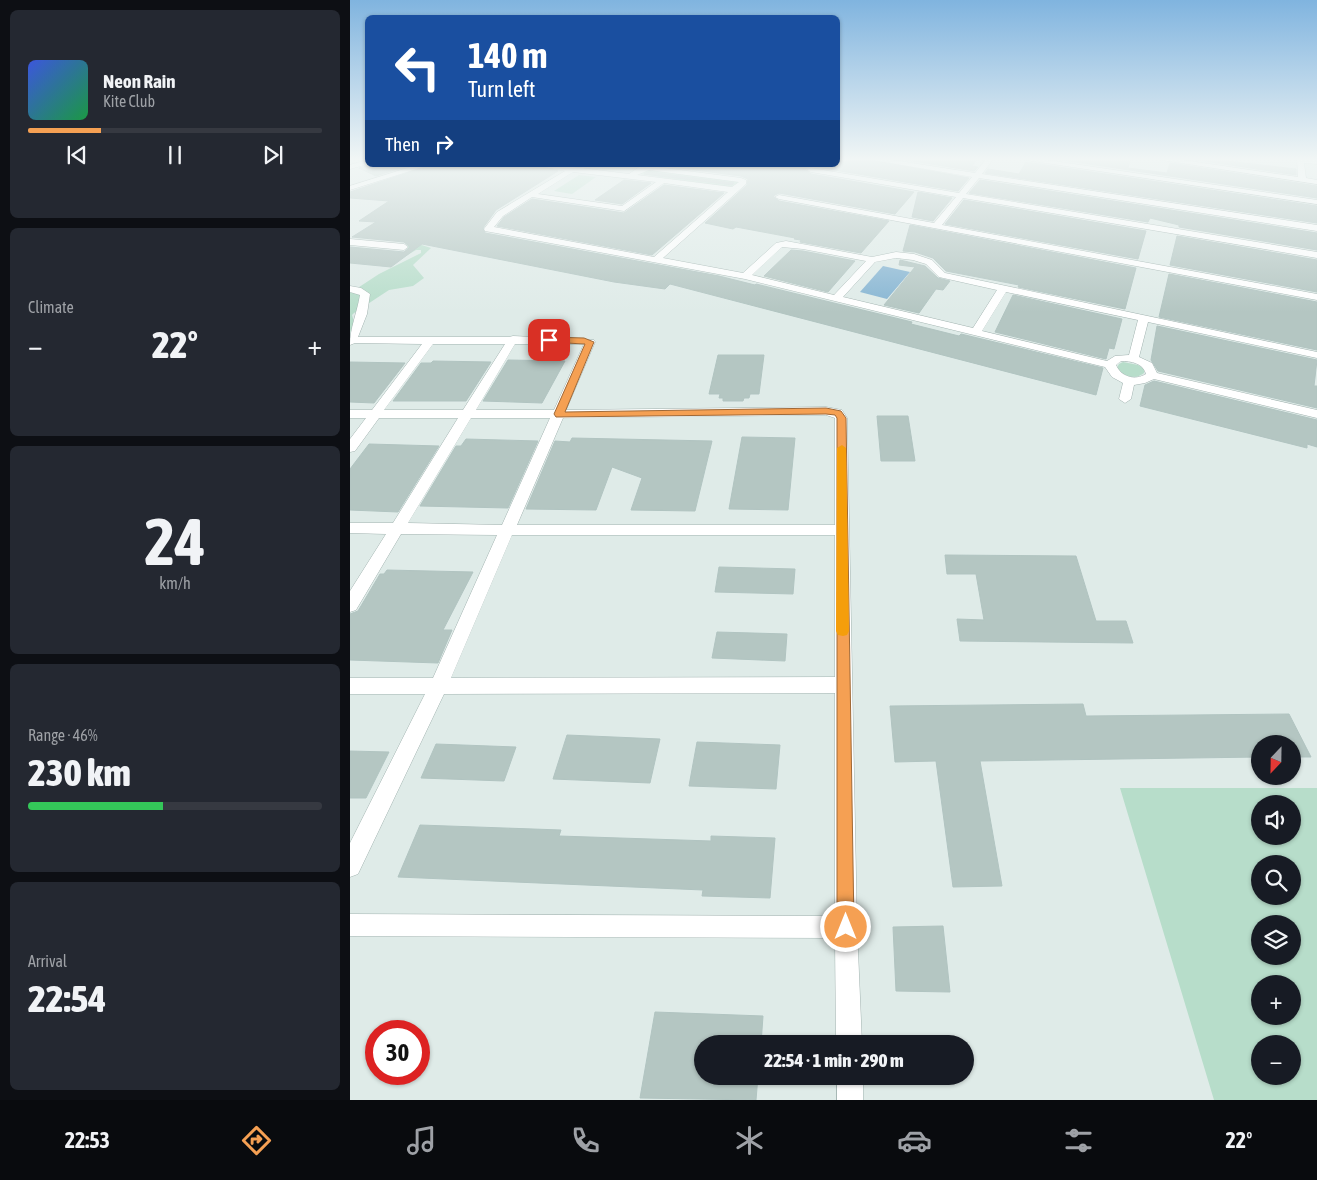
<!DOCTYPE html>
<meta charset="utf-8">
<style>
:root{--surface:#171b24;--page:#242831;--text:#f1f3f6;--muted:#9ea1a6;--line:#363941;--accent:#f5a053}
body{margin:0;font-family:"Asap Condensed",sans-serif;background:var(--page);color:var(--text);height:100vh;display:flex;flex-direction:column;font-size:19px;white-space:nowrap}
*{box-sizing:border-box;margin:0}
p{font-size:16px;color:var(--muted)}
.icon{flex:none;width:28px;height:28px;fill:none;stroke:currentColor;stroke-width:2;stroke-linecap:round;stroke-linejoin:round}
.map{position:relative;flex:1;overflow:hidden}
.panel{display:flex;flex-direction:column;gap:10px;padding:10px;background:#0d0f14;width:350px}
.panel>*{flex:none}
.hud{position:absolute;left:15px;top:15px;width:475px;height:152px;border-radius:8px;box-shadow:0 1px 4px #0004;background:#1a4fa0;color:#fff;overflow:hidden}
.needle{width:32px;rotate:202deg}
.tools{position:absolute;left:901px;top:735px;display:grid;gap:10px}
.tools a{display:grid;place-items:center;width:50px;height:50px;border-radius:50%;background:var(--surface);box-shadow:0 1px 4px #0004;font-size:25px}
.speed{position:absolute;left:15px;top:1020px;display:flex;gap:10px;font-size:25px;font-weight:700;text-align:center}
.speed>*{display:grid;place-content:center;width:65px;height:65px;border-radius:50%;background:var(--surface);box-shadow:0 1px 4px #0004;line-height:1}
.speed .limit{border:8px solid #d22;background:#fff;color:#111}
.pin{position:absolute;display:grid;place-items:center;width:42px;height:42px;color:#fff;margin:-21px;border-radius:10px;box-shadow:0 2px 8px #0006}
.me{position:absolute;width:55px;margin:-28px;rotate:0deg;stroke-linejoin:round;filter:drop-shadow(0 0 4px #0008)}
.turn{display:flex;align-items:center;gap:18px;height:105px;padding:0 20px;font-size:22px}
.turn .icon{width:65px;height:65px;stroke-width:2.5}
.turn b{display:block;font-size:35px;line-height:42px}
.then{display:flex;align-items:center;height:48px;padding:0 20px;background:#0003;gap:10px;font-size:19px}
.big{font-size:38px;font-weight:800;line-height:1.1}
.panel .tile{flex:1;display:flex;flex-direction:column;justify-content:center;gap:8px;min-width:0;padding:0 18px;border-radius:8px;background:var(--page)}
.panel .dial{align-items:center;gap:0}
.dial b{font-size:65px;line-height:1}
.song{display:flex;align-items:center;gap:15px}
.cover{width:60px;height:60px;border-radius:8px;background:linear-gradient(135deg,hsl(230 70% 55%),hsl(140 70% 35%))}
.played{height:5px;border-radius:2px;background:linear-gradient(90deg,var(--accent) 25%,var(--line) 25%)}
.keys{display:flex;justify-content:space-around;direction:ltr}
.heat{display:flex;justify-content:space-between;align-items:center;font-size:28px;direction:ltr}
.charge{height:8px;border-radius:4px;background:linear-gradient(90deg,#34c759 46%,var(--line) 0)}
.trip{position:absolute;left:344px;top:1035px;width:280px;height:50px;border-radius:25px;background:var(--surface);box-shadow:0 1px 4px #0004;font-weight:800;line-height:50px;text-align:center}
.menu{display:flex;height:80px;justify-content:space-around;align-items:center;background:#090b0e;color:var(--muted)}
.menu .icon{width:35px;height:35px}
.menu .on{color:var(--accent)}
.menu b{font-size:22px;color:var(--text)}
main{display:flex;flex:1;min-height:0}
.map>svg:first-child{display:block}
.green{fill:#b7ddca;fill-rule:evenodd}
.water{fill:#85b4d2}
.building{fill:#b4c6c2;stroke:#b1c4c1}
.lines{fill:none;stroke-linecap:round;stroke-linejoin:round}
.minor-casing{stroke:#a2b3b0;stroke-width:1}
.minor{fill:#fff;fill-rule:evenodd}
.route{fill:#f5a053;stroke:#9f6836}
.slow{fill:#f59e0b}
</style>
<main>
<section class="panel">
<div class="tile">
<div class="song"><i class="cover"></i><div><b>Neon Rain</b><p>Kite Club</p></div></div>
<div class="played"></div>
<div class="keys"><svg class="icon" aria-label="previous" viewBox="0 0 24 24"><path d="M18 5L8 12l10 7zM5 5v14"/></svg><svg class="icon" aria-label="pause" viewBox="0 0 24 24"><path d="M8 5v14M16 5v14"/></svg><svg class="icon" aria-label="next" viewBox="0 0 24 24"><path d="M6 5l10 7-10 7zM19 5v14"/></svg></div>
</div>
<div class="tile"><p>Climate</p>
<div class="heat"><a>−</a><b class="big">22°</b><a>+</a></div>
</div>
<div class="tile dial"><b>24</b><p>km/h</p></div>
<div class="tile"><p>Range · 46%</p><b class="big">230 km</b><div class="charge"></div></div>
<div class="tile"><p>Arrival</p><b class="big">22:54</b></div>
</section>
<div class="map">
<svg width="967" height="1100" viewBox="0 0 967 1100">
<rect width="100%" height="100%" fill="#dfebe8"/>
<path class="green" d="M297,170L386,181L388,182L383,186L378,187L289,174Z
M229,175L246,177L222,194L204,191Z
M53,239L81,248L63,265L74,278L63,286L39,290L4,313L2,315L4,322L0,333V293L29,274L71,253V250H66L51,259L54,253L57,251L58,246Z
M773,362L788,365L794,369V373C785,380 774,377 767,368L769,364Z
M770,788H967V1100H864ZM910,804H942V836H910ZM910,864H942V896H910ZM910,924H942V956H910ZM910,984H942V1016H910ZM910,1044H942V1076H910Z"/>
<path class="water" d="M533,266L560,272L537,299L510,292Z"/>
<path class="building" d="M488,158H509L619,178L608,191L461,166L455,169L461,174L564,192L545,214L429,193L423,196L429,201L539,221L511,253L450,242L451,240L444,239L445,238L386,227L383,229L355,223L397,185L398,179L391,176L306,165H488Z
M545,158H628L622,166L628,167L624,171Z
M699,158H781L778,168L817,173L820,163L967,186V198Z
M835,158H870L869,160L946,169V175Z
M676,162L967,206V223L635,173L638,169L669,174Z
M20,165H61L26,176L9,168Z
M81,165H183L208,171L146,210L133,228L135,233L369,276L405,285L406,284L562,322L561,324L609,336L611,334L753,368L746,395L320,284L315,289L264,282L72,244L41,267L0,263V247L54,252L60,247L54,242L2,237L26,222L9,221L39,201L0,198V192Z
M299,172L384,183L382,185L294,174Z
M274,180L301,183L272,204L245,200Z
M630,180L967,233V250L829,227V225L800,218L798,222L619,193Z
M314,185L374,193L302,255L147,226L154,217L182,199L274,213Z
M568,192L602,198L583,221L562,217Z
M614,200L796,231L788,259L595,224Z
M560,225L786,268L775,309L668,287L669,285L596,271L583,258L565,252L553,251Z
M827,236L967,260V292L820,265Z
M441,250L453,251L505,261L478,292L414,276Z
M550,260L575,266L588,278L600,281L593,290L586,289L569,313L534,305L565,267L549,265Z
M819,274L967,302V350L809,317Z
M663,295L772,319L764,349L759,348L756,359L645,332Z
M807,326L967,360L964,386H967V408L808,371L801,360Z
M368,355H414L409,394H400L399,398H394L393,401H373V398H369L370,394H359Z
M158,360L215,361L192,403L133,401Z
M83,361L141,362L116,401H43L71,363H81Z
M0,362L55,363L24,403L0,402Z
M804,381L967,420V447L957,444V448L790,406L795,385Z
M527,416H558L565,461H531Z
M392,437L445,438L438,510L379,509Z
M222,438L362,441L345,511L281,510L292,478L262,467L246,510L176,509L205,441L220,442Z
M116,439L188,441L158,508L70,506L106,446H111Z
M19,444L89,446L48,512L0,510V469Z
M595,555L726,556L746,621H776L783,643L610,641L607,619L634,620L626,574H597Z
M369,567L445,569L443,594L365,592Z
M37,570L123,572L93,630H102L88,663L0,660V614L8,611L30,574H34Z
M367,632L437,634L435,661L362,658Z
M733,704L736,716L939,714L961,757H942V744H910V757L630,761L652,886L603,887L586,761L545,762L540,706Z
M217,735L310,739L300,783L203,779Z
M347,742L430,745L426,789L339,786Z
M86,744L166,747L154,781L71,778Z
M0,751L39,752L16,798H0Z
M70,825L211,830L209,836L361,841V836L425,838L420,898L352,896L353,890L48,877Z
M593,926L600,992L546,991L543,927Z
M305,1012L413,1016L411,1044H352V1076H408L406,1100L290,1098Z"/>
<g class="lines">
<defs>
<path id="minor" d="M511,158H530L625,173L637,158H644L632,174L967,225V231L629,178L616,194L967,252V258L613,198L592,225L967,294V300L429,199L425,197L429,195L584,223L606,197L461,172L457,170L461,168L609,193L622,177Z
M663,158H683L967,200V204Z
M799,158H819L948,177L947,159L967,160V164L954,163L956,178L967,180V184Z
M18,160V164L0,169V165Z
M67,165H79L0,190V186Z
M185,165H222L223,167L279,174L289,167L299,166L391,178L396,180V184L313,258L393,273L426,243L436,241L522,257L546,252L564,254L582,260L595,273L967,352V358L798,322L789,357L802,363L807,373L967,410V418L804,379L795,383L784,385L781,399L775,403L769,399L773,383L762,377L755,367L395,279L135,231L134,229L147,212L215,171ZM299,170L389,182L382,187L287,175ZM223,172L306,182L272,206L188,194ZM314,183L378,192L304,257L144,227L153,216L182,197L274,211ZM432,247L453,249L516,261L484,295L402,275ZM546,258L563,260L576,264L589,277L647,290L623,328L493,297L525,262ZM656,292L788,320L779,355L765,356L757,361L632,331ZM771,361C781,361 793,363 796,374C785,381 771,377 766,365Z
M0,239L54,244L58,247L54,250L0,245Z
M0,286L11,288L20,294L17,314L8,337H159L163,336L244,340L245,342L216,410L476,407L492,410L497,418L507,927L512,1044H486L485,938L0,936V914L485,916V693L94,694L8,874L0,877V843L75,694H0V678H83L147,535L51,534L6,610L0,612V591L36,534L0,533V523H43L108,418H29L5,451L0,452V439L16,418H0V410H22L72,344L5,343L0,345C0,328 7,313 10,295L0,292ZM83,344H155L113,410H34ZM165,344H234L204,410H126ZM476,415L485,418V525H167L213,418ZM121,418H200L152,525L58,523ZM162,535H485V677L101,678Z
M487,1076H513V1100H487Z"/>
</defs>
<use href="#minor" class="minor-casing"/>
<use href="#minor" class="minor"/>
</g>
<linearGradient id="sky" x2="0" y2="1"><stop stop-color="#80b4df"/><stop offset="0.51" stop-color="#f1f6f5"/><stop offset="1" stop-color="#f1f6f5" stop-opacity="0"/></linearGradient>
<rect width="967" height="312" fill="url(#sky)"/>
<path class="route" d="M199,337L234,338L244,342L215,412L476,408L491,411L496,418L504,927L502,933L496,935L490,933L487,927V418L485,415L476,414L206,417L204,414L235,344L196,342V338Z"/>
<path class="slow" d="M492,445L496,448L499,631L497,635L493,636L488,635L486,631L487,448Z"/>
</svg>
<div class="tools">
<a><svg class="needle" viewBox="-14 -14 28 28"><path d="M0-13l5 13h-10z" fill="#e53935"/><path d="M0 13l5-13h-10z" fill="#9ea1a6"/></svg></a>
<a><svg class="icon" aria-label="sound" viewBox="0 0 24 24"><path d="M4 9h4l5-4v14l-5-4H4zM17 9q2 3 0 6"/></svg></a>
<a><svg class="icon" aria-label="search" viewBox="0 0 24 24"><circle cx="10" cy="10" r="6"/><path d="M15 15l6 6"/></svg></a>
<a><svg class="icon" aria-label="layers" viewBox="0 0 24 24"><path d="M12 4l9 5-9 5-9-5zM3 14l9 5 9-5"/></svg></a>
<a>+</a>
<a>−</a>
</div>
<div class="speed"><div class="limit">30</div></div>
<div class="pin" style="left:199px;top:340px;background:#d93025"><svg class="icon" aria-label="arrive" viewBox="0 0 24 24"><path d="M6 21V4h12l-3 4 3 4H6"/></svg></div>
<svg class="me" style="left:496px;top:927px" viewBox="-20 -20 40 40"><circle r="17" fill="#f5a053" stroke="#fff" stroke-width="3"/><path d="M0-11L8 9 0 5-8 9z" fill="#fff"/></svg>
<div class="trip">22:54 · 1 min · 290 m</div>
<div class="hud">
<div class="turn"><svg class="icon" aria-label="left" viewBox="0 0 24 24"><path d="M17 20v-9H6M10 6l-5 5 5 5"/></svg><div><b>140 m</b>Turn left</div></div>
<div class="then">Then<svg class="icon" aria-label="right" viewBox="0 0 24 24"><path d="M7 20v-9h11M14 6l5 5-5 5"/></svg></div>
</div>
</div>
</main>
<nav class="menu">
<b>22:53</b>
<svg class="icon on" aria-label="directions" viewBox="0 0 24 24"><path d="M12 3l9 9-9 9-9-9zM9 14v-3h6M13 9l2 2-2 2"/></svg>
<svg class="icon" aria-label="music" viewBox="0 0 24 24"><path d="M9 18V5l10-2v13"/><circle cx="6" cy="18" r="3"/><circle cx="16" cy="16" r="3"/></svg>
<svg class="icon" aria-label="phone" viewBox="0 0 24 24"><path d="M5 4h4l2 5-3 2q2 4 5 5l2-3 5 2v4C11 20 4 13 5 4z"/></svg>
<svg class="icon" aria-label="climate" viewBox="0 0 24 24"><path d="M12 3v18M4 7l16 10M4 17L20 7"/></svg>
<svg class="icon" aria-label="car" viewBox="0 0 24 24"><path d="M5 17H2v-5l4-1 3-4h7l3 4 3 1v5h-3M9 17h6M6 11h13"/><circle cx="7" cy="17" r="2"/><circle cx="17" cy="17" r="2"/></svg>
<svg class="icon" aria-label="filters" viewBox="0 0 24 24"><path d="M4 7h16M4 17h16"/><circle cx="9" cy="7" r="2"/><circle cx="15" cy="17" r="2"/></svg>
<b>22°</b>
</nav>
